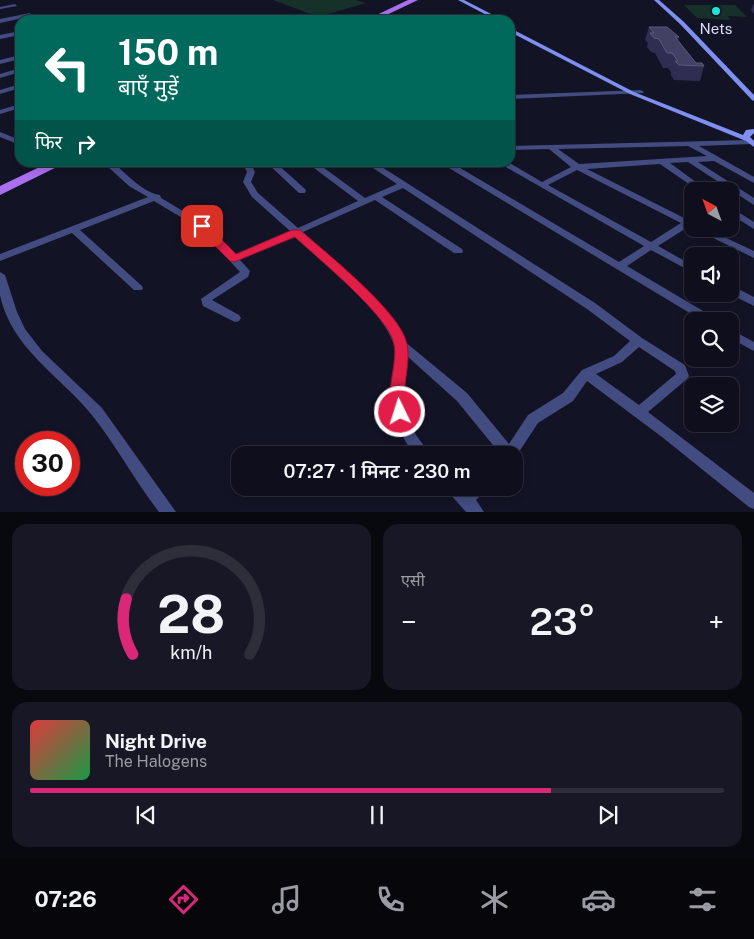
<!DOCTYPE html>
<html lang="hi">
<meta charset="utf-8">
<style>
:root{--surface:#0e0e1c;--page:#171725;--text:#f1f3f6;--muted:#9b9ca3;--line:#2e2e3b;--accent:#db2777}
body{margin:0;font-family:"Public Sans","Noto Sans Devanagari",sans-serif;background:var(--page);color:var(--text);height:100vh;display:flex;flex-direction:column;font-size:19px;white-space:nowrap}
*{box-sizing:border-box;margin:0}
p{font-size:16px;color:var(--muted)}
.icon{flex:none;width:28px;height:28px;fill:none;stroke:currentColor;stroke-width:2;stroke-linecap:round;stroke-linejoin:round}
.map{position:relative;height:512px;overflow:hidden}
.drawer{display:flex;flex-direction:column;gap:12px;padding:12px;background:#08080f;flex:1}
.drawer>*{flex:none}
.hud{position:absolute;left:15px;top:15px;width:500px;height:152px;border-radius:15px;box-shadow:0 2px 8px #0003,0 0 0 1px var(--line);background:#00695c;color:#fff;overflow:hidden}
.needle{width:32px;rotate:319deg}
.fabs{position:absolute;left:684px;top:182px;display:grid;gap:10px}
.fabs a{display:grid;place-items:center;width:55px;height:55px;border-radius:10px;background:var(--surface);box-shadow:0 2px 8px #0003,0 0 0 1px var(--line);font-size:25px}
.speed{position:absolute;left:15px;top:431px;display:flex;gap:10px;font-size:25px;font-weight:700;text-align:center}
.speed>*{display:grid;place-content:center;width:65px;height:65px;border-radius:50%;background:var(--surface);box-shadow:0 2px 8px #0003,0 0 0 1px var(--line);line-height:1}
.speed .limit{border:8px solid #d22;background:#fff;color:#111}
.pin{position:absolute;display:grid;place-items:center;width:42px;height:42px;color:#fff;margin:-21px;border-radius:10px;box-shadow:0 2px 8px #0006}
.me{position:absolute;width:55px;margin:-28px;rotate:356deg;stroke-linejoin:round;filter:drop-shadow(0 0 4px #0008)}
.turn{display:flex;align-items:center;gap:18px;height:105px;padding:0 20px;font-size:22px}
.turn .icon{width:65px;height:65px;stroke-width:2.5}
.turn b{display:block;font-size:35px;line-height:42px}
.then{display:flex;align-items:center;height:48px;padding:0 20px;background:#0003;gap:10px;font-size:19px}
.big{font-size:38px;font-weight:600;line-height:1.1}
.drawer .tile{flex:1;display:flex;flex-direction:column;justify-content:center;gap:8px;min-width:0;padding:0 18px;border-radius:15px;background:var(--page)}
.drawer .dial{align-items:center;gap:0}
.dial svg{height:130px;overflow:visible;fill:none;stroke:var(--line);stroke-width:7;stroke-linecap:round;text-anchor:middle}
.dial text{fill:var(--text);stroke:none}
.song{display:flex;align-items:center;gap:15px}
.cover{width:60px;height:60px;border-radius:8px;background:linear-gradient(135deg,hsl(0 70% 55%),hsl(140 70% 35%))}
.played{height:5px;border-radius:2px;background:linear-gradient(90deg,var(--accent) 75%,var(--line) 75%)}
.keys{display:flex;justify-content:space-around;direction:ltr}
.heat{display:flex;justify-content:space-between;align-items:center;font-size:28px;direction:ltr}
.drawer .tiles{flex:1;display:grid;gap:12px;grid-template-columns:1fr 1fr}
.tile:last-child{grid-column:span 2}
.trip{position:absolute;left:231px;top:446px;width:292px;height:50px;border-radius:15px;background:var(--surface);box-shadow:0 2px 8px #0003,0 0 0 1px var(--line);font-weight:600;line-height:50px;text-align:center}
.menu{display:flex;height:80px;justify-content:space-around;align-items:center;background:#06060b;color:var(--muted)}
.menu .icon{width:35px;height:35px}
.menu .on{color:var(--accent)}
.menu b{font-size:22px;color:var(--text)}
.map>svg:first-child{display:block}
.green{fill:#16302a}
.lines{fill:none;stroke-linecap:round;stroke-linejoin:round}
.street{fill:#434c80;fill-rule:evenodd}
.secondary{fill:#7e8ff0;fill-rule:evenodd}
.primary{fill:#a96fef;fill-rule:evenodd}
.wall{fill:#2f2e52}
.building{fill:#424164;stroke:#5a5a7c}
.route{fill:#e11d48;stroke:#92132f}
.poi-dot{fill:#1ee5d6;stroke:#131326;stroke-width:2}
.labels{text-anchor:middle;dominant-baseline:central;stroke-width:5;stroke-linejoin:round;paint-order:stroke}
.far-poi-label{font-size:15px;fill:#dcdefb;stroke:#131326}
</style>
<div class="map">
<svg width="754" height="512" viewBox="0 0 754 512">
<rect width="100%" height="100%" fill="#131326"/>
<path class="green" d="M273,0H356L366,3L318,17Z
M684,5H735L747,17L728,16L731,20L697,18Z"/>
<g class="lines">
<path class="street" d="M15,4L17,6L0,9V7Z
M30,13L32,16L0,23V19Z
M20,31V35L0,39V35Z
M20,55V59L0,64V60Z
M20,68V72L0,78V74Z
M20,84V88L0,94V90Z
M641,90L644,92L643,93L510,99V95Z
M20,104V108L0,114V110Z
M0,132L20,140V145L0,137Z
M749,140L753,142L752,144L699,146L754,177V183L714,161L698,162L754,198V205L688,162L670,163L708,191H699L660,164L587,169L692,222V228L688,227L658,246L692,265V272L651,250L627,266L715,318L717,321H703L439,162H450L619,262L644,246L497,162H508L542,182L571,167L549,149L510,150V146ZM688,146L707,156L579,164L558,149ZM577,170L681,223L651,242L548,185Z
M117,162L115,164C126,174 144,193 160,195L161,198L205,224L235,255L290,231L252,197L243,182L247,172L242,162H250L255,172L251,182L258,193L298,228L358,201L306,162H316L365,198L397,184L364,162H374L595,303L642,338L685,365L689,376L687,379L648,412L754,493V509L749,507L662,437L587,381L573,401L538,423L515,458V455H501L457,401L407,356C406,382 402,405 413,429C417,439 426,446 430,455H415C397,433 390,407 393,380C394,369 397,357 394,346C387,314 321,258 295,236L240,260L250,271L248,277L212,300L239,315L241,318L239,321L235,322L203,306L201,299L240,272L199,228L154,201L80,230L142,286L143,288L142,290H134L72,233L0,261V254L148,197L129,186L106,165H59L55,163ZM403,188L587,309L630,341L614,356L582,370L563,393L528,415L509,444L467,393L404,341L397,326L383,308L340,265L303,232L375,200L454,253H462L463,251L462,249L382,197ZM639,347L675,371L676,374L639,405L596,374L622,362Z
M266,162H275L305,189L306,191L305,193H299Z
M730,207L754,222V229L730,214Z
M695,229H707L754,251V258Z
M0,272L5,275L17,312L25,329L42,351L102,408L176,512H159C135,481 116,445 91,414C59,375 11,348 0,295C0,287 0,279 0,272Z
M730,285L754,297V306L730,294Z
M730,329L754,342V351L730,338Z
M447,488H463L466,490L469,488H485L483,493L476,500L484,512H466L449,493Z"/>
<path class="secondary" d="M458,0H464L503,20H496Z
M654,0H659L684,22L754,95V101L752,100L680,24Z
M510,28L634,92L743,135L746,130L754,129V133L750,137L754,141V147L746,141L630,94L510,32Z"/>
<path class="primary" d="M408,0H418L376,20H366Z
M50,162H67L0,195V186Z"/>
</g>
<path class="wall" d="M754,3V14L751,10Z
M649,27L679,37L678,41L696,63L704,66L700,81L674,80L671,75V72L668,68H663L655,53L651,52L647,47L648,43L645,40Z"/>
<path class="building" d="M649,27H667L679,37H675L696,63H702L704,66L679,65L675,61H678L672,53H667L659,39L654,38L650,33H654Z"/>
<path class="route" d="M202,223L206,224L236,254L292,230H300C326,253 401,312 407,344C410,357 406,374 405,386C405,396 410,408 405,417L400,418L394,417C383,394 398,367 394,344C389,316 317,258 295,237L234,262L230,261L198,229L197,226Z"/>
<circle class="poi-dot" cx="716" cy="11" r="5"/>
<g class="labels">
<g class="far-poi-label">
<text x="716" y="28">Nets</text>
</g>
</g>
</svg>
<div class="fabs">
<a><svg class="needle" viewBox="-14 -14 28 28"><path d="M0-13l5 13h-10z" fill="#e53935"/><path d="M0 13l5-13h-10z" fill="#9b9ca3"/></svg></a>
<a><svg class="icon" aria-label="sound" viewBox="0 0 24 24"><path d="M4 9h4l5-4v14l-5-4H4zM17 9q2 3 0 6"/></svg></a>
<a><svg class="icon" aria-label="search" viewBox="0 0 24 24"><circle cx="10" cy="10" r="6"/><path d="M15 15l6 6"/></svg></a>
<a><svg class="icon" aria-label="layers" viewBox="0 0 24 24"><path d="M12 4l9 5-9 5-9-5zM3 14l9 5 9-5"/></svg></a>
</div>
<div class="speed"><div class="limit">30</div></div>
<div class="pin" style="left:202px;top:226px;background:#d93025"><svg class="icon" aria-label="arrive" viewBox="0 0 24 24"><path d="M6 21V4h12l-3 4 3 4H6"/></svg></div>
<svg class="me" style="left:400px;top:412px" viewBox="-20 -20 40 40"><circle r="17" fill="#e11d48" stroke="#fff" stroke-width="3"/><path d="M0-11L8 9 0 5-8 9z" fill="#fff"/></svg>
<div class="trip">07:27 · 1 मिनट · 230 m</div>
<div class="hud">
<div class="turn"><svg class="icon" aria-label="left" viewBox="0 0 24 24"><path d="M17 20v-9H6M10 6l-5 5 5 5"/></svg><div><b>150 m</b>बाएँ मुड़ें</div></div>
<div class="then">फिर<svg class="icon" aria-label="right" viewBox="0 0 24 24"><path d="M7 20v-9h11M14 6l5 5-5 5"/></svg></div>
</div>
</div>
<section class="drawer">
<div class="tiles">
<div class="tile dial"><svg viewBox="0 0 100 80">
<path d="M14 69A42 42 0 1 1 86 69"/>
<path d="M14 69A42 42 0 0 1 10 35" stroke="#db2777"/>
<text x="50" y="56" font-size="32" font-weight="700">28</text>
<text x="50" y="72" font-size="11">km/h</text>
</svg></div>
<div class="tile"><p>एसी</p>
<div class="heat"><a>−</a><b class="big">23°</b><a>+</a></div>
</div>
<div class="tile">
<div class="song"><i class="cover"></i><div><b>Night Drive</b><p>The Halogens</p></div></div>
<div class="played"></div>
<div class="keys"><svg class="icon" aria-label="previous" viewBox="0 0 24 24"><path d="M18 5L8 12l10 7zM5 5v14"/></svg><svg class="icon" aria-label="pause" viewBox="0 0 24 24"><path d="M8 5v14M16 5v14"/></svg><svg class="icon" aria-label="next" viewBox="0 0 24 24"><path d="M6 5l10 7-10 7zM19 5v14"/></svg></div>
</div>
</div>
</section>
<nav class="menu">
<b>07:26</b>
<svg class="icon on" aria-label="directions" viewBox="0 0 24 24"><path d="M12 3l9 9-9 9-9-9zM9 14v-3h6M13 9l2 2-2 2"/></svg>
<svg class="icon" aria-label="music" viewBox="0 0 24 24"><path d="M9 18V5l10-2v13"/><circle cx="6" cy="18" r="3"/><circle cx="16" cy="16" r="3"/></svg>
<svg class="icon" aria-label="phone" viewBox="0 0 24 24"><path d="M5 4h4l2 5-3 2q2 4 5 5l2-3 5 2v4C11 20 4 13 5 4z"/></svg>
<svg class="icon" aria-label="climate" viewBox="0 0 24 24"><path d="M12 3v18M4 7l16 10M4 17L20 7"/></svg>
<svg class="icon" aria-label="car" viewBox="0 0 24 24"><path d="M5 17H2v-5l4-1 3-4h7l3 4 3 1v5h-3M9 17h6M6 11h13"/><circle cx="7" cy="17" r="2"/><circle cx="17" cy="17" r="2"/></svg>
<svg class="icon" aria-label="filters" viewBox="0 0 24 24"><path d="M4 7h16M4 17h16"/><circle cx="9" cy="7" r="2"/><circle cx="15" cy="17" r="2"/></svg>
</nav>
